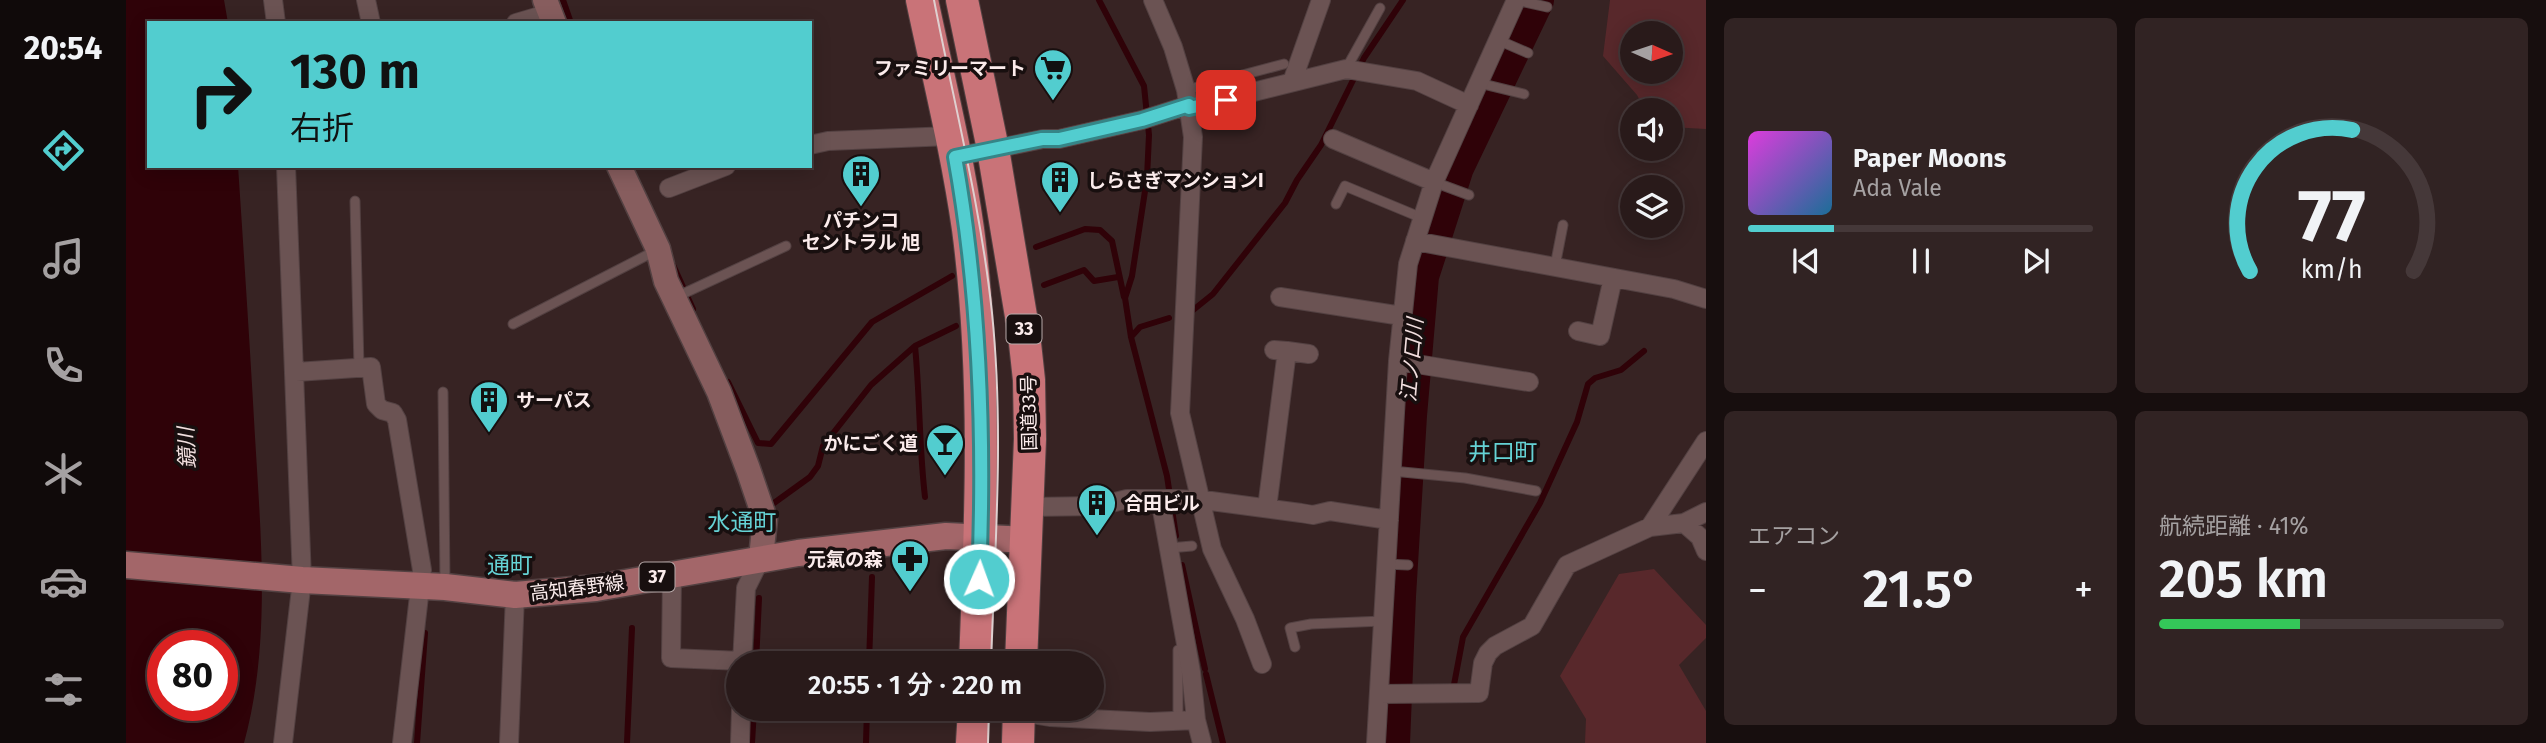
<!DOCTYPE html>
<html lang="ja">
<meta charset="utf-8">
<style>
:root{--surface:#291a1a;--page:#312323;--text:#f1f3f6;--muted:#a5a1a2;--line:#453839;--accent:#52cdcf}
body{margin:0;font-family:"Fira Sans","Noto Sans JP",sans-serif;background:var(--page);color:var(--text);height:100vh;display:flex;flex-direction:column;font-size:26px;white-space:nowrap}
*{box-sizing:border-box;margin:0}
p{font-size:23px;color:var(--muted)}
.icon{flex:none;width:38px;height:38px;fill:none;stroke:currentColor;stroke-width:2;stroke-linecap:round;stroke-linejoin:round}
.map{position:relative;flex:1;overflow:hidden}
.drawer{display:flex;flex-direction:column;gap:18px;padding:18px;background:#170e0e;width:840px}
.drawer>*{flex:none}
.top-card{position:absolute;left:21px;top:21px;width:665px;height:147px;border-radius:0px;box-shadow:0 4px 18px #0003,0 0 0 2px var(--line);background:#52cdcf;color:#111;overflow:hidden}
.needle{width:46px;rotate:93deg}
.controls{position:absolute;left:1494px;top:21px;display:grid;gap:14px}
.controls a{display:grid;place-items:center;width:63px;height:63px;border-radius:50%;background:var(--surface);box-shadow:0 4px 18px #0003,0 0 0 2px var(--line);font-size:35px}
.speed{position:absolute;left:21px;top:630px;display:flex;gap:14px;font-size:35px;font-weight:700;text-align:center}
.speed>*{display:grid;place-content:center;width:91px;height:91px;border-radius:50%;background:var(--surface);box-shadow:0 4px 18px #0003,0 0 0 2px var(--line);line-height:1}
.speed .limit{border:10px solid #d22;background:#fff;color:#111}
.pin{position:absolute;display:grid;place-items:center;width:60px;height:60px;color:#fff;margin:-30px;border-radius:14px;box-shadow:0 4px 10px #0006}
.me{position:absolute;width:77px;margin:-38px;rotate:2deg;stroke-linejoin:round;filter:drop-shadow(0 0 5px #0008)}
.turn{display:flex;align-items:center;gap:24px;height:147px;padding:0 28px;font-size:32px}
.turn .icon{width:91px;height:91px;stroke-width:2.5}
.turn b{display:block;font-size:49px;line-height:60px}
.big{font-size:52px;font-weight:600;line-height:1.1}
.drawer .card{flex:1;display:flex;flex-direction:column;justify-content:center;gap:10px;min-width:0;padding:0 24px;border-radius:10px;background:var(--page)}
.drawer .dial{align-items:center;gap:0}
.dial svg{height:182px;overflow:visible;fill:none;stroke:var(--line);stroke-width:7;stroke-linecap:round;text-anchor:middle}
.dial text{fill:var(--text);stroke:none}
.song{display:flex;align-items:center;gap:21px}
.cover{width:84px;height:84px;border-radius:10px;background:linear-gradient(135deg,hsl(300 70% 55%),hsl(200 70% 35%))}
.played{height:7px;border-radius:4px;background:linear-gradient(90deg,var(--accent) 25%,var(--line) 25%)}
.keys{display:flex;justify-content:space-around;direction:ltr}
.heat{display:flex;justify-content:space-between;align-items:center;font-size:38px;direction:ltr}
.charge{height:10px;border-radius:5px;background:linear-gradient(90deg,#34c759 41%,var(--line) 0)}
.drawer .tiles{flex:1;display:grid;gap:18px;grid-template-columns:repeat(2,1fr)}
.trip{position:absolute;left:600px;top:651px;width:378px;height:70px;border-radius:35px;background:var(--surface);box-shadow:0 4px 18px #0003,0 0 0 2px var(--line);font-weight:600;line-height:70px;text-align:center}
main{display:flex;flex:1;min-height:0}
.menu{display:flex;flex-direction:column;width:126px;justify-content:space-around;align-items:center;background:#100a0a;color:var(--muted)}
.menu .icon{width:49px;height:49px}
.menu .active{color:var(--accent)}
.menu b{font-size:32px;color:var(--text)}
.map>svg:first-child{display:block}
.green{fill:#58282b;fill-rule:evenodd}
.water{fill:#2f0208;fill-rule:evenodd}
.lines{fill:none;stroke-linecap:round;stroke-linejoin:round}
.stream{stroke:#2f0208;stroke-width:6}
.river{stroke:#2f0208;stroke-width:38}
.lane-casing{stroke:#534142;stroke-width:11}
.street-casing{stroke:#534142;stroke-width:20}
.secondary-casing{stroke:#534142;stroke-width:27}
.primary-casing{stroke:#534142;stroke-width:29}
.highway-casing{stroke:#534142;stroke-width:34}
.lane{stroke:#6b5353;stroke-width:9}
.street{stroke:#6b5353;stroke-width:18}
.secondary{stroke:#875d5e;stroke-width:24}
.primary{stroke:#a36669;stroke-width:26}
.highway{stroke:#c97378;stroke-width:32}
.tram{stroke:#dfd0d0;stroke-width:2}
.route-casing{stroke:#358587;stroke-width:18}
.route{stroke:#52cdcf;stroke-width:12}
.labels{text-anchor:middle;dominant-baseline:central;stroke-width:7;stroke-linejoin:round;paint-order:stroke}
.shield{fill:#180f0f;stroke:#b7aaaa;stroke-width:2}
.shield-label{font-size:18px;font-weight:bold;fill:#fbecec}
.poi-label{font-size:19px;font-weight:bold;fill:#fbecec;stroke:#180f0f;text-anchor:end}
.street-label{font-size:19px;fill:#fbecec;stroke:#180f0f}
.water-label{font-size:21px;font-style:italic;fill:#f2dfdf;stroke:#180f0f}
.quarter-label{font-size:23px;fill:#65d2d5;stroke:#180f0f}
</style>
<main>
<nav class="menu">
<b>20:54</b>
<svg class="icon active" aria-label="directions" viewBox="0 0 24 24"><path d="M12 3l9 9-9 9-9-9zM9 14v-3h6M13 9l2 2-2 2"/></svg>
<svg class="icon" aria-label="music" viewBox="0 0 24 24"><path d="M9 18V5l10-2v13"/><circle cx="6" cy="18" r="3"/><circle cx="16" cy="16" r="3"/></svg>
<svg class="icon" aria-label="phone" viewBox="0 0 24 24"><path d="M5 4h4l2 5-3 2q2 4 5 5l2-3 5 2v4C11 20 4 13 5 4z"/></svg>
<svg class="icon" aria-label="climate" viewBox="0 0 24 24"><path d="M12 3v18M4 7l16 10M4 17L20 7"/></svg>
<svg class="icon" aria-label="car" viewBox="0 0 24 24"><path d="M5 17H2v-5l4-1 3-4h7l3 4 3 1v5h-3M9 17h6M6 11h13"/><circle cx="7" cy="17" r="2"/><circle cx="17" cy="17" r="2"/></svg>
<svg class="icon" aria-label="filters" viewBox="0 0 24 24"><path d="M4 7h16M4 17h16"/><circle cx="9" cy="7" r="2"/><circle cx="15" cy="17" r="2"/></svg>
</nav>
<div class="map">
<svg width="1580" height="743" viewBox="0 0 1580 743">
<rect width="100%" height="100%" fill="#372323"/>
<path class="green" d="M1484,0H1580V129L1545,127V110H1519L1511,95L1477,56ZM1507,33H1545V72H1507Z
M1528,569L1580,625V638L1553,665L1580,711V743H1459L1460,719L1434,676L1493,574Z"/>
<path class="water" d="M0,0H98L102,23H23V166H112C118,256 124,347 129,437C135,538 145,644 118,743H0ZM37,646H96V705H37Z"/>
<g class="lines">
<path class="stream" d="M437,0L445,23
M973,0L1018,86L1023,135L1021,178L1006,276L999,298L1005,337L1041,476L1050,536
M910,247L959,229L974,230L986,241L998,297
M547,265L567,309
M918,285L958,270L968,281L992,277
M1066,311L1087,294L1159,203L1171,180L1195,145L1238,58L1277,0
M1005,337L1014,327L1043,318
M602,382L632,443L645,444L746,322L826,276
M799,497C793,447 794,396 789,346L830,326
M648,503L684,477L692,466L697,446L745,385L789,346
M1056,565L1079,669
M630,663L633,598
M743,663L746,577
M1080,674L1097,743
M1327,690L1337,637L1414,503L1451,422L1462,384L1469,378L1495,370L1518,351
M291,743L299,633
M501,743L506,628
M626,743L628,709
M740,743L741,709"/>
<path class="river" d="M1265,743L1271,596L1282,415L1294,276L1329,167L1409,0"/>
<defs>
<path id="lane" d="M1390,0L1421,7
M1372,40L1402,53
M1220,69L1254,8
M1353,83L1398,94
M1060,90L1158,64
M1308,182L1343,195
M229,201L233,368
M1210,204L1219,186L1296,218
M1429,266L1437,225
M550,297L660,246
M387,324L529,251
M317,392L319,583
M1266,471L1339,478L1410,491
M1043,548L1066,546
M1259,564L1282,565
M1169,647L1164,628L1185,624L1257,621
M1052,720V650"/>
<path id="street" d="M147,0L150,23
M240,0L245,23
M1027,0L1047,47L1060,90L1067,137L1054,413L1086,549L1119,619L1136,664
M390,23L424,13
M1166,82L1195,0
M1063,108L1220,69L1291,81L1343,105
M1207,139L1308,182
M684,145L702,141L824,136
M829,157L917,139H933L1016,120L1063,105
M543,188L600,166
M1289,241L1548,289L1580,299
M1154,297L1276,316
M1452,331L1474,336L1487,278
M1161,351L1183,354
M1272,361L1403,382
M170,372L245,367L250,404L256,410L267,413L271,420L296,570L276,743
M1034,499L1065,672L1070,720L1076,743
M902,507L973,506L1001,499H1051L1085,501L1175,513L1187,515L1204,511L1263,520
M1141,508L1161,351L1148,350
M1558,523L1574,537L1580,551
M1524,527L1580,441
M546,575L545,658L616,661
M616,663L620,588L635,558
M1253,694L1353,693L1357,663L1362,653L1369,646L1406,626L1441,565L1524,527L1558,523L1580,512
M893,712L924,717L1024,722L1070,720
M157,743L176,580L160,166
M383,743L389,595
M614,743L615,709
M1250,743L1272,361L1282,264L1308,182L1390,0"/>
<path id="secondary" d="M419,0L428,23
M493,166L532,249L540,281L593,392L622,469L639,519L635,558"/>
<path id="primary" d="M0,565L176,580L319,587L389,595L470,588L672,553L820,536L901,540"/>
<path id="highway" d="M796,0C812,76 831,152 842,229C861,373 855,519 849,663
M836,0L867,149L898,334L903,380L904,439L895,663
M846,743L848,709
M892,743L893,709"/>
</defs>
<use href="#lane" class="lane-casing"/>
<use href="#street" class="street-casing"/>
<use href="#secondary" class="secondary-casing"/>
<use href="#primary" class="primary-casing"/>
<use href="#highway" class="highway-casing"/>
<use href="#lane" class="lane"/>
<use href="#street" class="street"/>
<use href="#secondary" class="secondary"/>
<use href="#primary" class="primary"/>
<use href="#highway" class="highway"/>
<path class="tram" d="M808,0C828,104 855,208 866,313C878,430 869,547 865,663
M862,743L863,709"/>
</g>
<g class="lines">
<defs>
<path id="route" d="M853,579C859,437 854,296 829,157L916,139H933L1016,120L1063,105V108L1100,100"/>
</defs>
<use href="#route" class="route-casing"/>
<use href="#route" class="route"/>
</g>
<defs>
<symbol id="supermarket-pin" viewBox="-11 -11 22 30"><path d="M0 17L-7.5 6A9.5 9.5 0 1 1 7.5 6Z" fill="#52cdcf" stroke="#180f0f"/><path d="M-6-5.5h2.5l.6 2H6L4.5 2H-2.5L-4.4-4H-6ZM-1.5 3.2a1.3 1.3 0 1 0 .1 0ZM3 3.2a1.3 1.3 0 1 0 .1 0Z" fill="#111"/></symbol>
<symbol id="building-pin" viewBox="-11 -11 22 30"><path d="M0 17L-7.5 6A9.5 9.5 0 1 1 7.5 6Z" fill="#52cdcf" stroke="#180f0f"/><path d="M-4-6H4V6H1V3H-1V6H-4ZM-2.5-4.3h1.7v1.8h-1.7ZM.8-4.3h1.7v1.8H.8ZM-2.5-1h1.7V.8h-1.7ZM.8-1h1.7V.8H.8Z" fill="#111"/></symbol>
<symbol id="bar-pin" viewBox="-11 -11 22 30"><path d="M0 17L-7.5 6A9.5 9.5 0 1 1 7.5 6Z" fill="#52cdcf" stroke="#180f0f"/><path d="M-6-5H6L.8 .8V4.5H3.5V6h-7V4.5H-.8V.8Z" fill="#111"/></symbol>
<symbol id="pharmacy-pin" viewBox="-11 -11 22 30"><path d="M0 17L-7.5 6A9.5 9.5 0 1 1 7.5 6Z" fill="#52cdcf" stroke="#180f0f"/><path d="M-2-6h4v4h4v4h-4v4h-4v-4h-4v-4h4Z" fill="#111"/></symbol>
</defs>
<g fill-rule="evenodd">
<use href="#supermarket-pin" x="905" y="46" width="44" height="60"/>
<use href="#building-pin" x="713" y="152" width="44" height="60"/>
<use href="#building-pin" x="912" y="158" width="44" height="60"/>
<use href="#building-pin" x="341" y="378" width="44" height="60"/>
<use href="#bar-pin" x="797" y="421" width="44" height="60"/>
<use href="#building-pin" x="949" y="481" width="44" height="60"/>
<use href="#pharmacy-pin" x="762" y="537" width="44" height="60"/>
</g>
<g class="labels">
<g class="shield">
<rect x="880.5" y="314.5" width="35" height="29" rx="5"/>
<rect x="513.5" y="562.5" width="35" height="29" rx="5"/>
</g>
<g class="shield-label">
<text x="898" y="329">33</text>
<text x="531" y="577">37</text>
</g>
<g class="poi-label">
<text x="900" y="68">ファミリーマート</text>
<text x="961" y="180" text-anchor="start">しらさぎマンションI</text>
<text x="735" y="220" text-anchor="middle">パチンコ<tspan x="735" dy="22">セントラル 旭</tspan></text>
<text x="390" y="400" text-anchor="start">サーパス</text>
<text x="792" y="443">かにごく道</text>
<text x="998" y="503" text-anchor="start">合田ビル</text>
<text x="757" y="559">元氣の森</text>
</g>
<g class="street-label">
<text transform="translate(903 413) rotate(-91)">国道33号</text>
<text transform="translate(451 588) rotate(-7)">高知春野線</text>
</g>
<g class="water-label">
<text transform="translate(1286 360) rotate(-85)">江ノ口川</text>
<text transform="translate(61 448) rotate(-93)">鏡川</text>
</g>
<g class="quarter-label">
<text x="1377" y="452">井口町</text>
<text x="616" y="522">水通町</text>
<text x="384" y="565">通町</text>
</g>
</g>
</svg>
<div class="controls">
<a><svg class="needle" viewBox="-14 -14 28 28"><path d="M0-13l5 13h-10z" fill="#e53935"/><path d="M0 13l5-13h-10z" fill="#a5a1a2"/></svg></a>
<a><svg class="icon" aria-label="sound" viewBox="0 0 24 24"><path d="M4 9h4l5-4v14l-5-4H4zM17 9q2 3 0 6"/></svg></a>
<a><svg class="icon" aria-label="layers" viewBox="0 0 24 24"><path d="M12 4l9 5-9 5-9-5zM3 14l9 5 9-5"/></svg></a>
</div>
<div class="speed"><div class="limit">80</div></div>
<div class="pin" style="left:1100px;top:100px;background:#d93025"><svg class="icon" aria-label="arrive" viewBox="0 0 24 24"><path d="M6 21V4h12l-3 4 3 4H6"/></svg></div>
<svg class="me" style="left:853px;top:579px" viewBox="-20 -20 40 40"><circle r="17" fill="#52cdcf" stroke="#fff" stroke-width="3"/><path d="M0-11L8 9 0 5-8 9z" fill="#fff"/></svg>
<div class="trip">20:55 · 1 分 · 220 m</div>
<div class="top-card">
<div class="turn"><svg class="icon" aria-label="right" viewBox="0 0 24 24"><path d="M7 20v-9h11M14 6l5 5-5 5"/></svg><div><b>130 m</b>右折</div></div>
</div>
</div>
<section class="drawer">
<div class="tiles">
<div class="card">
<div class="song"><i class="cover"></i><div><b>Paper Moons</b><p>Ada Vale</p></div></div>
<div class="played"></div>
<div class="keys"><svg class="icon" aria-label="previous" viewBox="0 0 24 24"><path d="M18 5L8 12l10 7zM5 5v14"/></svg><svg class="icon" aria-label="pause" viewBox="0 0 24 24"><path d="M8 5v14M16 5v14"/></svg><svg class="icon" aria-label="next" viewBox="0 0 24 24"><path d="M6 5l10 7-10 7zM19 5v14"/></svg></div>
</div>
<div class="card dial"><svg viewBox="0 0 100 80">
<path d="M14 69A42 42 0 1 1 86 69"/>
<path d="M14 69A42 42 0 0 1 59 7" stroke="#52cdcf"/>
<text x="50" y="56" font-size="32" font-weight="700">77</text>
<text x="50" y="72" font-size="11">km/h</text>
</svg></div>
<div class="card"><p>エアコン</p>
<div class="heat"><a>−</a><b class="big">21.5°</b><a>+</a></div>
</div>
<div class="card"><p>航続距離 · 41%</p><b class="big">205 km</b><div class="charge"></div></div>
</div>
</section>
</main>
